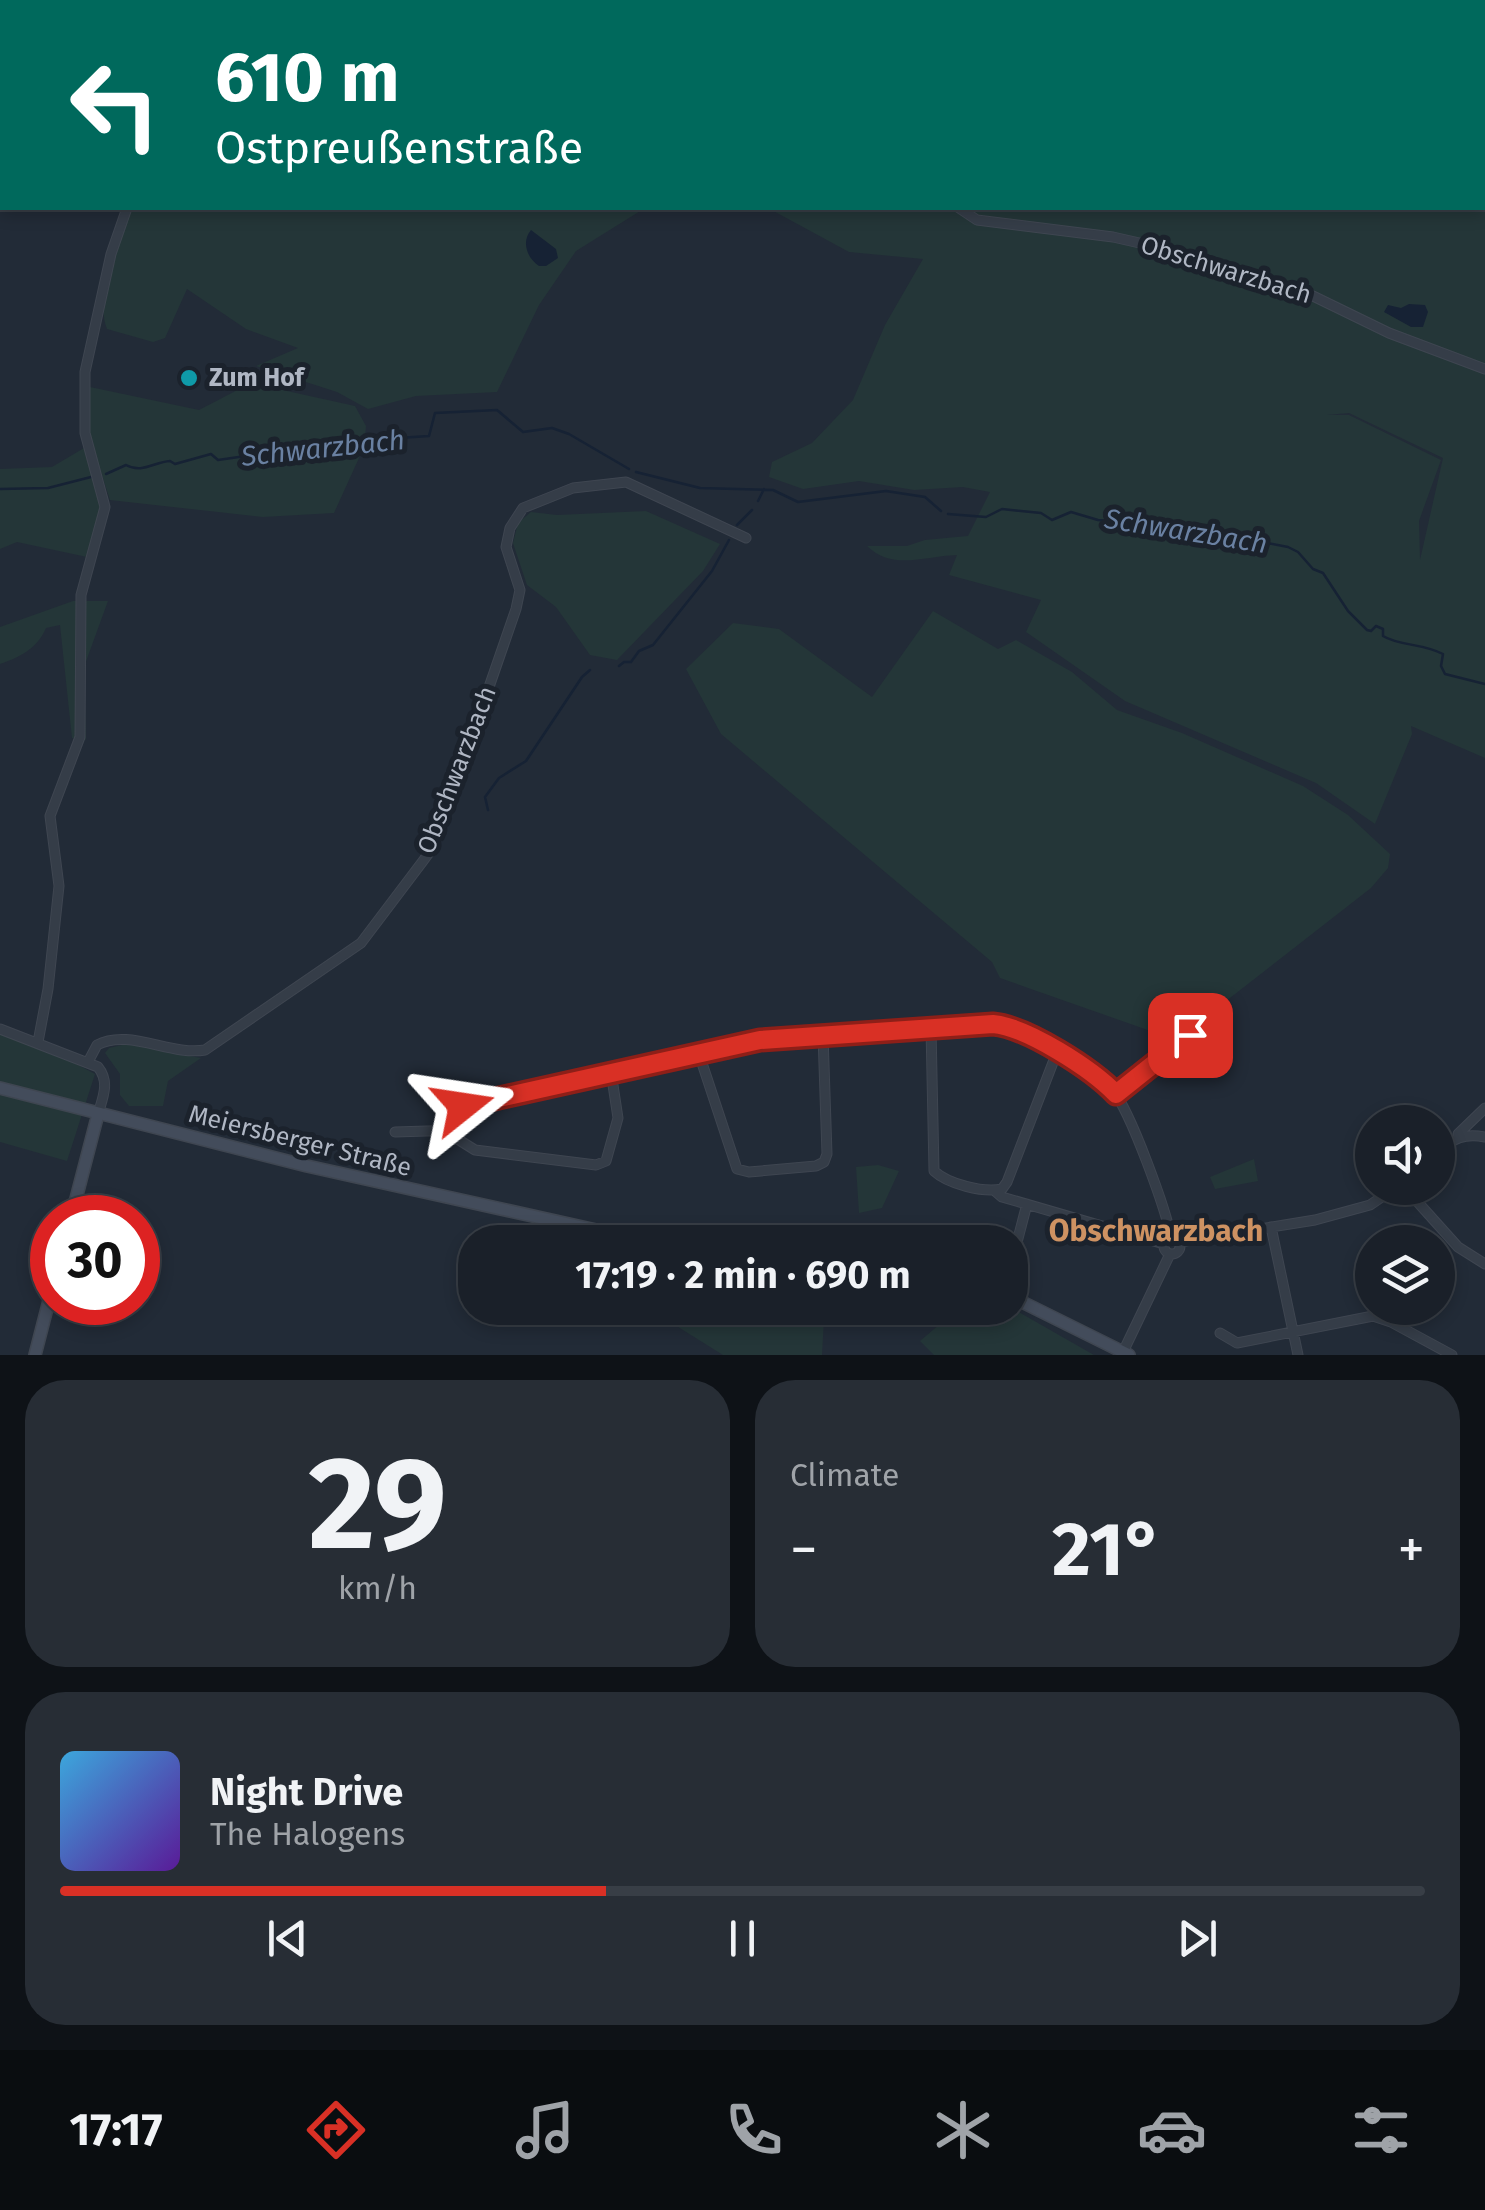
<!DOCTYPE html>
<meta charset="utf-8">
<style>
:root{--surface:#1a2029;--page:#272d35;--text:#f1f3f6;--muted:#9fa3a8;--line:#383e46;--accent:#d93025}
body{margin:0;font-family:"Fira Sans",sans-serif;background:var(--page);color:var(--text);height:100vh;display:flex;flex-direction:column;font-size:38px;white-space:nowrap}
*{box-sizing:border-box;margin:0}
p{font-size:32px;color:var(--muted)}
.icon{flex:none;width:55px;height:55px;fill:none;stroke:currentColor;stroke-width:2;stroke-linecap:round;stroke-linejoin:round}
.map{position:relative;height:1355px;overflow:hidden}
.side{display:flex;flex-direction:column;gap:25px;padding:25px;background:#0e1217;flex:1}
.side>*{flex:none}
.top-card{position:absolute;left:0px;top:0px;width:1485px;height:210px;box-shadow:0 5px 15px #0003,0 0 0 2px var(--line);background:#00695c;color:#fff;overflow:hidden}
.tools{position:absolute;left:1355px;top:1105px;display:grid;gap:20px}
.tools a{display:grid;place-items:center;width:100px;height:100px;border-radius:50%;background:var(--surface);box-shadow:0 5px 15px #0003,0 0 0 2px var(--line);font-size:50px}
.speed{position:absolute;left:30px;top:1195px;display:flex;gap:20px;font-size:50px;font-weight:700;text-align:center}
.speed>*{display:grid;place-content:center;width:130px;height:130px;border-radius:50%;background:var(--surface);box-shadow:0 5px 15px #0003,0 0 0 2px var(--line);line-height:1}
.speed .limit{border:15px solid #d22;background:#fff;color:#111}
.pin{position:absolute;display:grid;place-items:center;width:85px;height:85px;color:#fff;margin:-42px;border-radius:20px;box-shadow:0 5px 15px #0006}
.me{position:absolute;width:110px;margin:-55px;rotate:75deg;stroke-linejoin:round;filter:drop-shadow(0 0 8px #0008)}
.turn{display:flex;align-items:center;gap:35px;height:210px;padding:0 50px;font-size:45px}
.turn .icon{width:130px;height:130px;stroke-width:2.5}
.turn b{display:block;font-size:70px;line-height:85px}
.big{font-size:75px;font-weight:700;line-height:1.1}
.side .tile{flex:1;display:flex;flex-direction:column;justify-content:center;gap:15px;min-width:0;padding:0 35px;border-radius:40px;background:var(--page)}
.side .dial{align-items:center;gap:0}
.dial b{font-size:130px;line-height:1}
.song{display:flex;align-items:center;gap:30px}
.cover{width:120px;height:120px;border-radius:15px;background:linear-gradient(135deg,hsl(200 70% 55%),hsl(270 70% 35%))}
.played{height:10px;border-radius:5px;background:linear-gradient(90deg,var(--accent) 40%,var(--line) 40%)}
.keys{display:flex;justify-content:space-around;direction:ltr}
.heat{display:flex;justify-content:space-between;align-items:center;font-size:55px;direction:ltr}
.side .tiles{flex:1;display:grid;gap:25px;grid-template-columns:1fr 1fr}
.tile:last-child{grid-column:span 2}
.trip{position:absolute;left:458px;top:1225px;width:570px;height:100px;border-radius:40px;background:var(--surface);box-shadow:0 5px 15px #0003,0 0 0 2px var(--line);font-weight:700;line-height:100px;text-align:center}
.dock{display:flex;height:160px;justify-content:space-around;align-items:center;background:#0a0d10;color:var(--muted)}
.dock .icon{width:70px;height:70px}
.dock .active{color:var(--accent)}
.dock b{font-size:45px;color:var(--text)}
.map>svg:first-child{display:block}
.green{fill:#243638;fill-rule:evenodd}
.water{fill:#162234}
.lines{fill:none;stroke-linecap:round;stroke-linejoin:round}
.stream{stroke:#162234;stroke-width:2.5}
.street-casing{stroke:#3f4651;stroke-width:11}
.secondary-casing{stroke:#3f4651;stroke-width:14}
.street{stroke:#353d48;stroke-width:9}
.secondary{stroke:#434c5b;stroke-width:11}
.route-casing{stroke:#8d1f18;stroke-width:25}
.route{stroke:#d93025;stroke-width:18}
.culture-dot{fill:#0f9aa8;stroke:#1b222c;stroke-width:4}
.labels{text-anchor:middle;dominant-baseline:central;stroke-width:10;stroke-linejoin:round;paint-order:stroke}
.street-label{font-size:25px;fill:#b0b7c4;stroke:#1b222c}
.poi-label{font-size:25px;font-weight:bold;fill:#b0b7c4;stroke:#1b222c;text-anchor:start}
.water-label{font-size:28px;font-style:italic;fill:#6a81a2;stroke:#1b222c}
.quarter-label{font-size:30px;font-weight:bold;fill:#ce9262;stroke:#1b222c}
</style>
<div class="map">
<svg width="1485" height="1355" viewBox="0 0 1485 1355">
<rect width="100%" height="100%" fill="#222b37"/>
<path class="green" d="M0,0H210L2,2L0,107Z
M229,0H1485V758L1411,726L1412,734L1375,824L1316,783L1125,701L1026,632L1041,600L949,575L957,555C924,556 893,571 867,546H907L925,540L968,536L990,492L963,487L914,490L859,481L803,489L769,477L772,462L812,443L853,400L885,325L923,259L849,252L768,208H1482V2H227ZM1349,413L1443,458L1420,560L1419,521L1441,460L1349,415H1327Z
M131,208H645L576,251L539,305L497,392L416,396L368,409L337,392L256,366L298,348L246,329L187,289L165,338L153,342L107,329C94,297 119,240 131,208Z
M251,383L355,406L366,426L364,447L334,513L263,517L110,500L88,433L90,387L199,410Z
M84,448L100,507L87,557L17,542L0,549V469L52,467Z
M646,511L720,544L703,571L617,660L590,655L556,607L527,585L513,543L518,523L531,512L557,515Z
M73,601H108L84,667L86,740L72,738L60,625L46,628C37,649 20,657 0,664V627Z
M933,611L998,649L1016,640L1072,672L1117,710L1182,733L1303,786L1348,815L1390,854L1388,868L1371,888L1176,1040L1000,978L992,962L721,734L686,669L733,623L779,629L872,697Z
M0,1032L50,1050L95,1074L67,1161L0,1142Z
M127,1044L201,1058L168,1081L163,1106H129L120,1095V1074L105,1053L109,1048Z
M1254,1159L1258,1181L1215,1189L1210,1177Z
M878,1165L899,1171L882,1208L859,1213L856,1167Z
M1010,1307L1094,1355H934L920,1341L959,1308Z
M668,1308H810L824,1319L822,1355H723L667,1320Z"/>
<path class="water" d="M531,230L556,249L558,258L546,266H539C527,258 521,242 531,230Z
M1409,304L1425,305L1428,312L1423,327H1411L1384,312L1388,305L1401,308Z"/>
<g class="lines">
<path class="stream" d="M636,472L700,488L773,490L798,502L886,491L925,497L941,511
M106,474L126,465C142,474 154,462 170,461L175,464L211,454L218,460L352,441L429,436L435,413L497,410L523,432L552,428L569,434L629,469
M0,489L48,488L91,477
M758,501L764,489
M948,514L986,517L1002,509L1041,513L1052,520L1071,512L1098,520L1155,525L1208,538H1241L1288,547L1298,552L1313,569L1323,573L1348,611L1367,630L1371,631L1376,626L1383,629V636C1399,646 1422,643 1443,654L1441,666L1445,674L1485,684
M737,525L752,510
M619,666L624,662H631L639,651L653,645L712,571L729,540
M488,810L485,797L499,778L526,761L582,677L590,670"/>
<defs>
<path id="street" d="M778,0L780,2
M223,2L225,0
M959,208L977,220L1113,237L1166,249L1313,296L1389,333L1485,369
M931,1028L934,1171C948,1184 983,1193 1002,1189L1007,1182L1057,1052
M0,1029L98,1067C110,1082 103,1097 98,1114
M38,1042L48,989L59,886L50,816L80,737L81,595L105,507L85,433V372L111,254L127,208
M699,1054L737,1169L749,1172L816,1166L824,1162L827,1154L823,1035
M88,1062L97,1045C129,1028 170,1056 205,1050L361,943L423,861L434,846L516,609L520,590L506,547L510,528L523,508L573,488L626,482L746,538
M611,1072L618,1118L606,1161L596,1165L475,1150L459,1140C459,1123 455,1110 472,1102L761,1039L1008,1025L1021,1029C1051,1048 1090,1065 1113,1091C1130,1110 1167,1212 1171,1238
M1116,1094L1190,1035
M395,1132L459,1130
M1458,1134L1485,1108
M1438,1152C1453,1138 1465,1133 1485,1137
M1405,1188L1458,1247L1485,1264
M995,1191L1002,1197L1164,1244
M1271,1227L1298,1355
M1164 1246a8 8 0 1 1 16 0a8 8 0 1 1-16 0Z
M1179,1242L1315,1220L1370,1205L1395,1188
M1016,1246L1027,1204
M1220,1333L1237,1343L1373,1316L1391,1322L1452,1355
M1123,1352L1170,1254"/>
<path id="secondary" d="M0,1088L307,1166L650,1242
M71,1218L98,1114
M1010,1296L1129,1355
M35,1355L52,1289"/>
</defs>
<use href="#street" class="street-casing"/>
<use href="#secondary" class="secondary-casing"/>
<use href="#street" class="street"/>
<use href="#secondary" class="secondary"/>
</g>
<g class="lines">
<defs>
<path id="route" d="M463,1106L760,1040L993,1024C1027,1027 1092,1069 1116,1094L1190,1035"/>
</defs>
<use href="#route" class="route-casing"/>
<use href="#route" class="route"/>
</g>
<circle class="culture-dot" cx="189" cy="378" r="10"/>
<g class="labels">
<g class="street-label">
<text transform="translate(1226 270) rotate(17)">Obschwarzbach</text>
<text transform="translate(457 770) rotate(-69)">Obschwarzbach</text>
<text transform="translate(300 1141) rotate(14)">Meiersberger Straße</text>
</g>
<g class="poi-label">
<text x="209" y="378">Zum Hof</text>
</g>
<g class="water-label">
<text transform="translate(323 448) rotate(-6)">Schwarzbach</text>
<text transform="translate(1186 531) rotate(9)">Schwarzbach</text>
</g>
<g class="quarter-label">
<text x="1156" y="1231">Obschwarzbach</text>
</g>
</g>
</svg>
<div class="tools">
<a><svg class="icon" aria-label="sound" viewBox="0 0 24 24"><path d="M4 9h4l5-4v14l-5-4H4zM17 9q2 3 0 6"/></svg></a>
<a><svg class="icon" aria-label="layers" viewBox="0 0 24 24"><path d="M12 4l9 5-9 5-9-5zM3 14l9 5 9-5"/></svg></a>
</div>
<div class="speed"><div class="limit">30</div></div>
<div class="pin" style="left:1190px;top:1035px;background:#d93025"><svg class="icon" aria-label="arrive" viewBox="0 0 24 24"><path d="M6 21V4h12l-3 4 3 4H6"/></svg></div>
<svg class="me" style="left:463px;top:1106px" viewBox="-20 -20 40 40"><path d="M0-17L14 15 0 8-14 15z" fill="#d93025" stroke="#fff" stroke-width="4"/></svg>
<div class="trip">17:19 · 2 min · 690 m</div>
<div class="top-card">
<div class="turn"><svg class="icon" aria-label="left" viewBox="0 0 24 24"><path d="M17 20v-9H6M10 6l-5 5 5 5"/></svg><div><b>610 m</b>Ostpreußenstraße</div></div>
</div>
</div>
<section class="side">
<div class="tiles">
<div class="tile dial"><b>29</b><p>km/h</p></div>
<div class="tile"><p>Climate</p>
<div class="heat"><a>−</a><b class="big">21°</b><a>+</a></div>
</div>
<div class="tile">
<div class="song"><i class="cover"></i><div><b>Night Drive</b><p>The Halogens</p></div></div>
<div class="played"></div>
<div class="keys"><svg class="icon" aria-label="previous" viewBox="0 0 24 24"><path d="M18 5L8 12l10 7zM5 5v14"/></svg><svg class="icon" aria-label="pause" viewBox="0 0 24 24"><path d="M8 5v14M16 5v14"/></svg><svg class="icon" aria-label="next" viewBox="0 0 24 24"><path d="M6 5l10 7-10 7zM19 5v14"/></svg></div>
</div>
</div>
</section>
<nav class="dock">
<b>17:17</b>
<svg class="icon active" aria-label="directions" viewBox="0 0 24 24"><path d="M12 3l9 9-9 9-9-9zM9 14v-3h6M13 9l2 2-2 2"/></svg>
<svg class="icon" aria-label="music" viewBox="0 0 24 24"><path d="M9 18V5l10-2v13"/><circle cx="6" cy="18" r="3"/><circle cx="16" cy="16" r="3"/></svg>
<svg class="icon" aria-label="phone" viewBox="0 0 24 24"><path d="M5 4h4l2 5-3 2q2 4 5 5l2-3 5 2v4C11 20 4 13 5 4z"/></svg>
<svg class="icon" aria-label="climate" viewBox="0 0 24 24"><path d="M12 3v18M4 7l16 10M4 17L20 7"/></svg>
<svg class="icon" aria-label="car" viewBox="0 0 24 24"><path d="M5 17H2v-5l4-1 3-4h7l3 4 3 1v5h-3M9 17h6M6 11h13"/><circle cx="7" cy="17" r="2"/><circle cx="17" cy="17" r="2"/></svg>
<svg class="icon" aria-label="filters" viewBox="0 0 24 24"><path d="M4 7h16M4 17h16"/><circle cx="9" cy="7" r="2"/><circle cx="15" cy="17" r="2"/></svg>
</nav>
